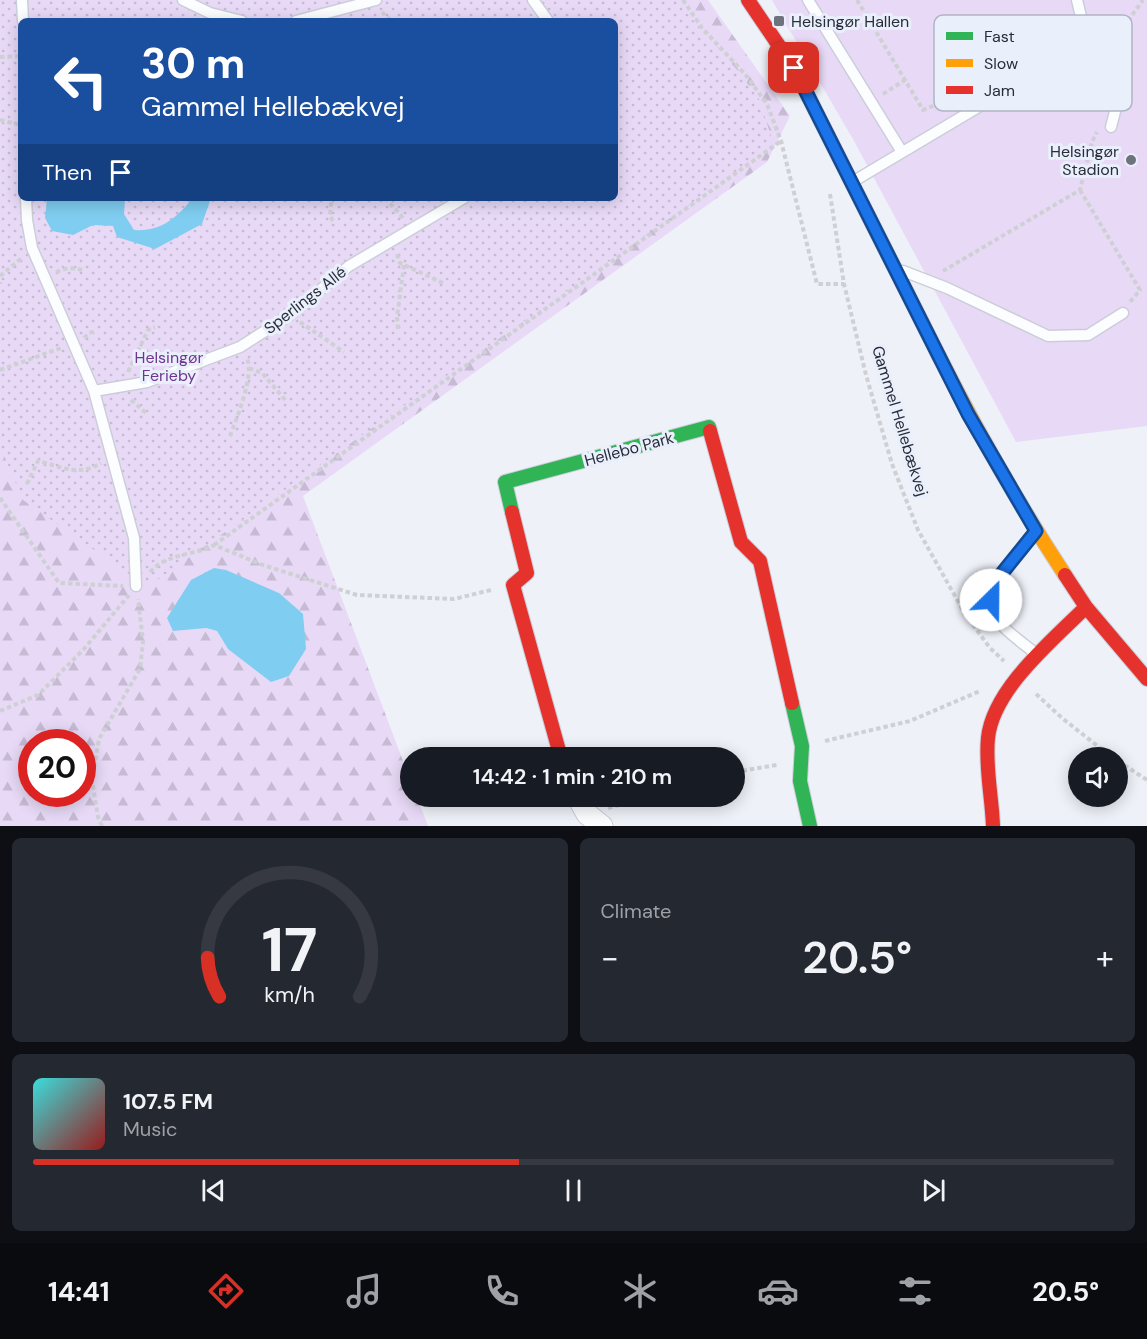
<!DOCTYPE html>
<meta charset="utf-8">
<style>
:root{--surface:#171b24;--page:#242831;--text:#f1f3f6;--muted:#9ea1a6;--line:#363941;--accent:#d93025}
body{margin:0;font-family:"DM Sans",sans-serif;background:var(--page);color:var(--text);height:100vh;display:flex;flex-direction:column;font-size:22px;white-space:nowrap}
*{box-sizing:border-box;margin:0}
p{font-size:20px;color:var(--muted)}
.icon{flex:none;width:33px;height:33px;fill:none;stroke:currentColor;stroke-width:2;stroke-linecap:round;stroke-linejoin:round}
.map{position:relative;height:826px;overflow:hidden}
.details{display:flex;flex-direction:column;gap:12px;padding:12px;background:#0d0f14;flex:1}
.details>*{flex:none}
.top-card{position:absolute;left:18px;top:18px;width:600px;height:183px;border-radius:9px;box-shadow:0 3px 15px #0003;background:#1a4fa0;color:#fff;overflow:hidden}
.buttons{position:absolute;left:1068px;top:747px;display:grid;gap:12px}
.buttons a{display:grid;place-items:center;width:60px;height:60px;border-radius:50%;background:var(--surface);box-shadow:0 3px 15px #0003;font-size:30px}
.speed{position:absolute;left:18px;top:729px;display:flex;gap:12px;font-size:30px;font-weight:700;text-align:center}
.speed>*{display:grid;place-content:center;width:78px;height:78px;border-radius:50%;background:var(--surface);box-shadow:0 3px 15px #0003;line-height:1}
.speed .limit{border:9px solid #d22;background:#fff;color:#111}
.pin{position:absolute;display:grid;place-items:center;width:51px;height:51px;color:#fff;margin:-26px;border-radius:12px;box-shadow:0 3px 9px #0006}
.me{position:absolute;width:66px;margin:-33px;rotate:23deg;stroke-linejoin:round;filter:drop-shadow(0 0 4px #0008)}
.turn{display:flex;align-items:center;gap:21px;height:126px;padding:0 24px;font-size:27px}
.turn .icon{width:78px;height:78px;stroke-width:2.5}
.turn b{display:block;font-size:42px;line-height:51px}
.then{display:flex;align-items:center;height:57px;padding:0 24px;background:#0003;gap:12px;font-size:22px}
.big{font-size:45px;font-weight:600;line-height:1.1}
.details .card{flex:1;display:flex;flex-direction:column;justify-content:center;gap:9px;min-width:0;padding:0 21px;border-radius:9px;background:var(--page)}
.details .dial{align-items:center;gap:0}
.dial svg{height:156px;overflow:visible;fill:none;stroke:var(--line);stroke-width:7;stroke-linecap:round;text-anchor:middle}
.dial text{fill:var(--text);stroke:none}
.song{display:flex;align-items:center;gap:18px}
.cover{width:72px;height:72px;border-radius:9px;background:linear-gradient(135deg,hsl(180 70% 55%),hsl(0 70% 35%))}
.played{height:6px;border-radius:3px;background:linear-gradient(90deg,var(--accent) 45%,var(--line) 45%)}
.keys{display:flex;justify-content:space-around;direction:ltr}
.heat{display:flex;justify-content:space-between;align-items:center;font-size:33px;direction:ltr}
.details .tiles{flex:1;display:grid;gap:12px;grid-template-columns:1fr 1fr}
.card:last-child{grid-column:span 2}
.trip{position:absolute;left:400px;top:747px;width:345px;height:60px;border-radius:30px;background:var(--surface);box-shadow:0 3px 15px #0003;font-weight:600;line-height:60px;text-align:center}
.dock{display:flex;height:96px;justify-content:space-around;align-items:center;background:#090b0e;color:var(--muted)}
.dock .icon{width:42px;height:42px}
.dock .current{color:var(--accent)}
.dock b{font-size:27px;color:var(--text)}
.map>svg:first-child{display:block}
.green{fill:#e8daf7}
.forest{fill:url(#forest-firs);fill-rule:evenodd}
.park{fill:url(#park-dots);fill-rule:evenodd}
.water{fill:#7fcdf0}
.lines{fill:none;stroke-linecap:round;stroke-linejoin:round}
.lane-casing{stroke:#cbced8;stroke-width:13}
.street-casing{stroke:#cbced8;stroke-width:23}
.fast-casing{stroke:#cbced8;stroke-width:16}
.slow-casing{stroke:#cbced8;stroke-width:16}
.jam-casing{stroke:#cbced8;stroke-width:16}
.path{stroke:#ced0d4;stroke-width:4;stroke-dasharray:4.5 3;stroke-linecap:butt}
.lane{stroke:#fcfdfe;stroke-width:10}
.street{stroke:#fcfdfe;stroke-width:21}
.fast{stroke:#30b455;stroke-width:14}
.slow{stroke:#ff9f0a;stroke-width:14}
.jam{stroke:#e5322d;stroke-width:14}
.route-casing{stroke:#114b97;stroke-width:15}
.route{stroke:#1a73e8;stroke-width:10}
.poi-dot{fill:#6e727c;stroke:#eaeffc;stroke-width:2}
.labels{text-anchor:middle;dominant-baseline:central;stroke-width:6;stroke-linejoin:round;paint-order:stroke}
.poi-label{font-size:16px;fill:#292d39;stroke:#eaeffc;text-anchor:start}
.street-label{font-size:16px;fill:#292d39;stroke:#eaeffc}
.park-label{font-size:16px;fill:#6f3591;stroke:#eaeffc}
.key{fill:#eaeffc;stroke:#b0b5c2;stroke-width:1.5}
.key-label{font-size:16px;fill:#292d39}
</style>
<div class="map">
<svg width="1147" height="826" viewBox="0 0 1147 826">
<defs>
<pattern id="forest-firs" width="22" height="20" patternUnits="userSpaceOnUse" patternTransform="scale(1.5)"><rect width="22" height="20" fill="#e8daf7"/><path d="M5 1l3.5 6h-7zM16 11l3.5 6h-7z" fill="#c7bbd4"/></pattern>
<pattern id="park-dots" width="8" height="8" patternUnits="userSpaceOnUse" patternTransform="scale(1.5)"><rect width="8" height="8" fill="#e8daf7"/><path d="M2 2h.1M6 6h.1" fill="none" stroke="#c7bbd4" stroke-width="1.8" stroke-linecap="round"/></pattern>
</defs>
<rect width="100%" height="100%" fill="#eef1f8"/>
<path class="green" d="M772,0H1147V426L1016,442L854,141Z"/>
<path class="forest" d="M0,0H708L790,116L767,162L303,496L411,782V796L417,797L428,826H0ZM21,21H615V198H21ZM252,583L279,593L228,649L217,631L206,628ZM32,742H82V794H32Z"/>
<path class="park" d="M0,0H675L738,71L759,99L774,145L147,587L23,500L0,446ZM21,21H615V198H21Z"/>
<path class="water" d="M47,198H125L124,214L134,230C161,232 176,218 193,198H211L202,224L155,249L117,237L113,226L93,225L73,235L52,231L45,218Z
M214,568L226,570L279,593L303,614L306,649L289,676L271,682L228,649L217,631L206,628L173,631L167,618L191,580Z"/>
<g class="lines">
<defs>
<path id="lane" d="M22,0L23,21
M183,0L210,13L242,21
M533,0L548,21
M808,0L902,152
M296,21L376,0
M1083,25L1113,44L1122,84L1111,127
M854,181L1037,72L1083,25L1077,0
M26,198L27,220L32,248L94,391L134,538L136,586
M903,271L947,288L1048,336L1088,335L1123,313
M94,391L147,382L240,347L290,315L349,266L464,198
M1033,534C1015,557 980,587 997,619C1003,630 1026,645 1036,654"/>
<path id="street" d="M577,796L587,814L602,826"/>
<path id="fast" d="M512,512L505,482L709,427L710,431
M792,703L802,746L800,781L810,826"/>
<path id="slow" d="M939,356C977,431 1019,505 1065,575"/>
<path id="jam" d="M748,0L794,68L939,356
M710,431L741,542L760,561L792,703
M512,512L527,573L513,585L561,758
M1065,575L1086,607L1147,679
M993,826C992,797 985,767 988,738C993,689 1053,640 1086,607"/>
</defs>
<use href="#lane" class="lane-casing"/>
<use href="#street" class="street-casing"/>
<use href="#fast" class="fast-casing"/>
<use href="#slow" class="slow-casing"/>
<use href="#jam" class="jam-casing"/>
<path class="path" d="M683,0L702,28L745,74L767,104L781,141L817,284H844
M857,0L923,110L940,103L945,112
M382,12L391,21
M1119,33L1143,0
M0,57L21,56
M883,94L905,80
M0,120L21,125
M1080,190L1140,290L1130,302
M830,194L844,284L866,375L892,464L918,530L965,614L990,648L1004,661
M385,198L404,219
M333,221L330,216L331,204L334,198
M397,254L400,263L443,283
M943,271L1080,190L1092,142L1097,132
M56,272L68,268L85,270
M0,276L23,257
M0,282V284
M300,322L344,352
M398,329L397,317L404,265
M84,338L89,333L96,331
M249,368L262,373L287,402
M0,370L61,348
M128,372L148,330L155,327
M131,400L146,413
M230,436C236,420 255,374 247,359
M27,484L38,461C62,467 79,477 101,463
M0,498L59,583L123,586
M214,545L781,141
M150,572C167,553 193,556 214,545L263,565L357,595L454,599L491,590
M1036,694L1062,718L1113,758
M0,711L38,695L84,649L129,595
M825,741L910,721L980,691
M1118,761L1147,780
M735,772L777,765
M608,808L651,796
M102,826L98,817L92,780L99,739L140,669L143,641L138,599"/>
<use href="#lane" class="lane"/>
<use href="#street" class="street"/>
<use href="#fast" class="fast"/>
<use href="#slow" class="slow"/>
<use href="#jam" class="jam"/>
</g>
<g class="lines">
<defs>
<path id="route" d="M794,68L968,414L1036,531L999,577L991,600"/>
</defs>
<use href="#route" class="route-casing"/>
<use href="#route" class="route"/>
</g>
<g class="poi-dot">
<rect x="773" y="15" width="12" height="12" rx="3"/>
<circle cx="1131" cy="160" r="6"/>
</g>
<g class="labels">
<g class="poi-label">
<text x="791" y="21">Helsingør Hallen</text>
<text x="1119" y="151" text-anchor="end">Helsingør<tspan x="1119" dy="18">Stadion</tspan></text>
</g>
<g class="street-label">
<text transform="translate(305 300) rotate(-38)">Sperlings Allé</text>
<text transform="translate(900 421) rotate(73)">Gammel Hellebækvej</text>
<text transform="translate(629 449) rotate(-15)">Hellebo Park</text>
</g>
<g class="park-label">
<text x="169" y="357">Helsingør<tspan x="169" dy="18">Ferieby</tspan></text>
</g>
</g>
<rect x="934" y="15" width="198" height="96" rx="9" class="key"/>
<rect x="946" y="32" width="27" height="8" fill="#30b455"/>
<rect x="946" y="59" width="27" height="8" fill="#ff9f0a"/>
<rect x="946" y="86" width="27" height="8" fill="#e5322d"/>
<g class="key-label">
<text x="984" y="42">Fast</text>
<text x="984" y="69">Slow</text>
<text x="984" y="96">Jam</text>
</g>
</svg>
<div class="buttons">
<a><svg class="icon" aria-label="sound" viewBox="0 0 24 24"><path d="M4 9h4l5-4v14l-5-4H4zM17 9q2 3 0 6"/></svg></a>
</div>
<div class="speed"><div class="limit">20</div></div>
<div class="pin" style="left:794px;top:68px;background:#d93025"><svg class="icon" aria-label="arrive" viewBox="0 0 24 24"><path d="M6 21V4h12l-3 4 3 4H6"/></svg></div>
<svg class="me" style="left:991px;top:600px" viewBox="-20 -20 40 40"><circle r="19" fill="#fff"/><path d="M0-13L10 11 0 6-10 11z" fill="#1a73e8"/></svg>
<div class="trip">14:42 · 1 min · 210 m</div>
<div class="top-card">
<div class="turn"><svg class="icon" aria-label="left" viewBox="0 0 24 24"><path d="M17 20v-9H6M10 6l-5 5 5 5"/></svg><div><b>30 m</b>Gammel Hellebækvej</div></div>
<div class="then">Then<svg class="icon" aria-label="arrive" viewBox="0 0 24 24"><path d="M6 21V4h12l-3 4 3 4H6"/></svg></div>
</div>
</div>
<section class="details">
<div class="tiles">
<div class="card dial"><svg viewBox="0 0 100 80">
<path d="M14 69A42 42 0 1 1 86 69"/>
<path d="M14 69A42 42 0 0 1 8 49" stroke="#d93025"/>
<text x="50" y="56" font-size="32" font-weight="700">17</text>
<text x="50" y="72" font-size="11">km/h</text>
</svg></div>
<div class="card"><p>Climate</p>
<div class="heat"><a>−</a><b class="big">20.5°</b><a>+</a></div>
</div>
<div class="card">
<div class="song"><i class="cover"></i><div><b>107.5 FM</b><p>Music</p></div></div>
<div class="played"></div>
<div class="keys"><svg class="icon" aria-label="previous" viewBox="0 0 24 24"><path d="M18 5L8 12l10 7zM5 5v14"/></svg><svg class="icon" aria-label="pause" viewBox="0 0 24 24"><path d="M8 5v14M16 5v14"/></svg><svg class="icon" aria-label="next" viewBox="0 0 24 24"><path d="M6 5l10 7-10 7zM19 5v14"/></svg></div>
</div>
</div>
</section>
<nav class="dock">
<b>14:41</b>
<svg class="icon current" aria-label="directions" viewBox="0 0 24 24"><path d="M12 3l9 9-9 9-9-9zM9 14v-3h6M13 9l2 2-2 2"/></svg>
<svg class="icon" aria-label="music" viewBox="0 0 24 24"><path d="M9 18V5l10-2v13"/><circle cx="6" cy="18" r="3"/><circle cx="16" cy="16" r="3"/></svg>
<svg class="icon" aria-label="phone" viewBox="0 0 24 24"><path d="M5 4h4l2 5-3 2q2 4 5 5l2-3 5 2v4C11 20 4 13 5 4z"/></svg>
<svg class="icon" aria-label="climate" viewBox="0 0 24 24"><path d="M12 3v18M4 7l16 10M4 17L20 7"/></svg>
<svg class="icon" aria-label="car" viewBox="0 0 24 24"><path d="M5 17H2v-5l4-1 3-4h7l3 4 3 1v5h-3M9 17h6M6 11h13"/><circle cx="7" cy="17" r="2"/><circle cx="17" cy="17" r="2"/></svg>
<svg class="icon" aria-label="filters" viewBox="0 0 24 24"><path d="M4 7h16M4 17h16"/><circle cx="9" cy="7" r="2"/><circle cx="15" cy="17" r="2"/></svg>
<b>20.5°</b>
</nav>
